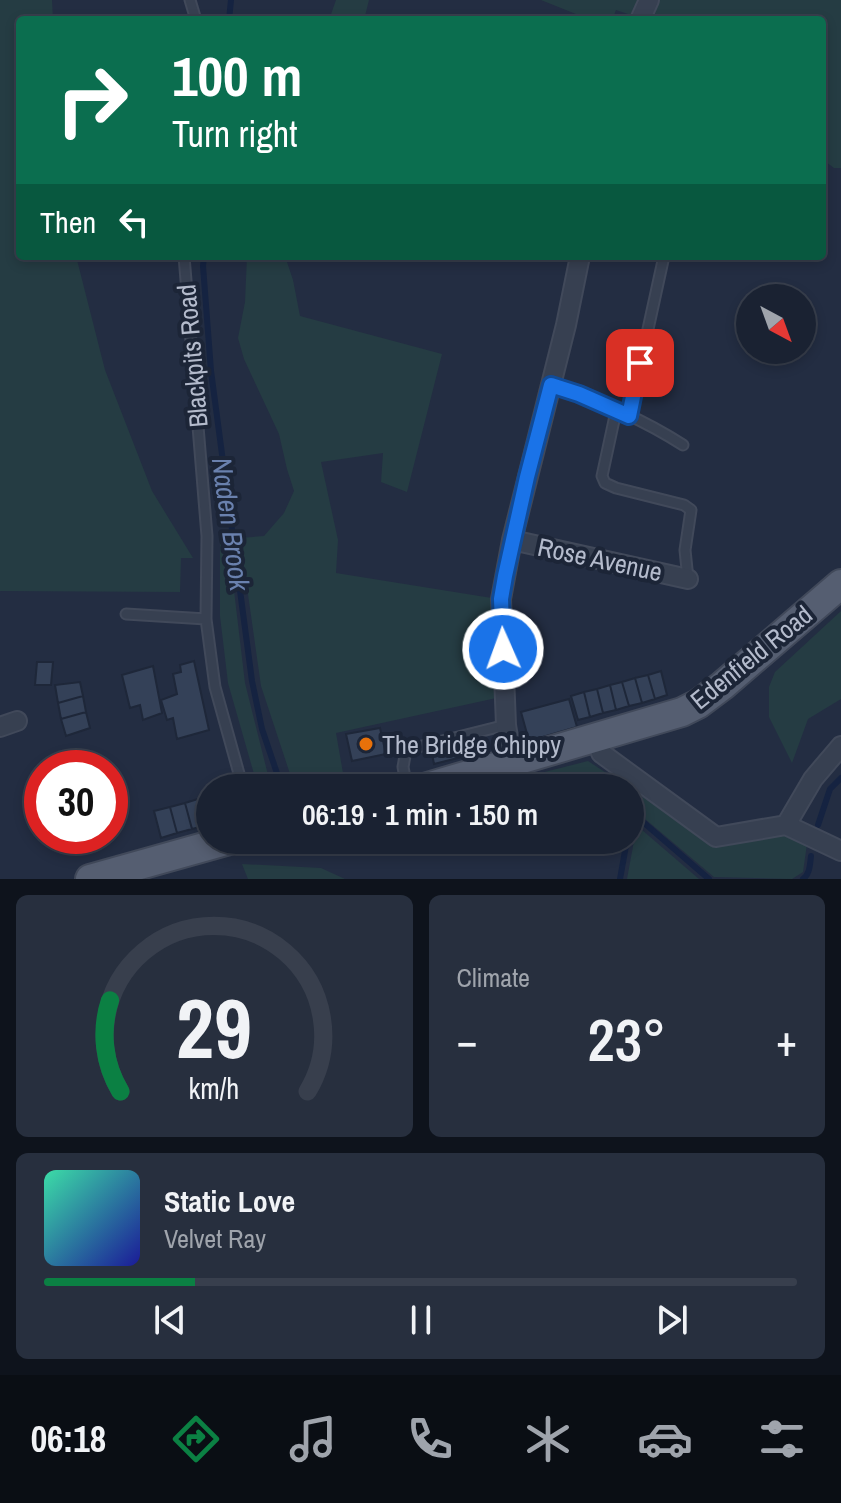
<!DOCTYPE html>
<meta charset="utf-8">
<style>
:root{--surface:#1a2232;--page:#272f3e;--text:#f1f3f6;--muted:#9fa4ac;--line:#383f4d;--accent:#0b8043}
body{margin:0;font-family:"Archivo Narrow",sans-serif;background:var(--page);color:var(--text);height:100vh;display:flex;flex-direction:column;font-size:30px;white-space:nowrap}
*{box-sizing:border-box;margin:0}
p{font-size:26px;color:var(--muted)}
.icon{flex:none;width:44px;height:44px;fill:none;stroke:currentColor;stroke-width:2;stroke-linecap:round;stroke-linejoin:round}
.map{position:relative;height:879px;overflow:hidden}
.details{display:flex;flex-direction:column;gap:16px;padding:16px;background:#0e131c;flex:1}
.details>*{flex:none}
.hud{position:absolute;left:16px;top:16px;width:810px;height:244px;border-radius:8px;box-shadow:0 4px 12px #0003,0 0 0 2px var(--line);background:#0b6e4f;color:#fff;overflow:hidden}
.needle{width:52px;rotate:139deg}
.controls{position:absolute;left:736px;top:284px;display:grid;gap:16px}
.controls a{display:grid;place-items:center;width:80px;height:80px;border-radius:50%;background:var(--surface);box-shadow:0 4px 12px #0003,0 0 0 2px var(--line);font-size:40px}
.speed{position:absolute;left:24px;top:750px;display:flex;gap:16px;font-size:40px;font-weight:700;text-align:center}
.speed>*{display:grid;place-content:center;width:104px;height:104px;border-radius:50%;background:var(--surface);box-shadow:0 4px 12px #0003,0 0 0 2px var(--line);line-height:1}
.speed .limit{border:12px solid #d22;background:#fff;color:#111}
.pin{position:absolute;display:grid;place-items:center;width:68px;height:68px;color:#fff;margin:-34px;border-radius:16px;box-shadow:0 4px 12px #0006}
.me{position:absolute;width:88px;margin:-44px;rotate:358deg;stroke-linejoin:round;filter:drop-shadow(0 0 6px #0008)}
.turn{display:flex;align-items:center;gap:28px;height:168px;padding:0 24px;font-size:36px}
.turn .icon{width:104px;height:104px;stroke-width:2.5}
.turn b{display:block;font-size:56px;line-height:68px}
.then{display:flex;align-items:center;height:76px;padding:0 24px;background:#0003;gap:16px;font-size:30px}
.big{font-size:60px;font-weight:600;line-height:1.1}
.details .widget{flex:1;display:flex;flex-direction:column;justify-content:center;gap:12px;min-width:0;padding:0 28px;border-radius:12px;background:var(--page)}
.details .dial{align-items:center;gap:0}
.dial svg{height:208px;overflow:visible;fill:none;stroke:var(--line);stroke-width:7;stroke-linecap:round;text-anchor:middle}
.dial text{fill:var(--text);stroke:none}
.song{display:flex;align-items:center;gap:24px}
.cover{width:96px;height:96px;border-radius:12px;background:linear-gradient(135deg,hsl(160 70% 55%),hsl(240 70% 35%))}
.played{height:8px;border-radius:4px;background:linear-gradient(90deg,var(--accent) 20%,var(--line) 20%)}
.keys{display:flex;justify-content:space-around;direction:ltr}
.heat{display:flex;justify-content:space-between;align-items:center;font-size:44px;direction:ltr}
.details .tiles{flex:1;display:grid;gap:16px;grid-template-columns:1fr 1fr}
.widget:last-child{grid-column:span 2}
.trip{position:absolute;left:196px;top:774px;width:448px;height:80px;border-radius:40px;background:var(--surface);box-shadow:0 4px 12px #0003,0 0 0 2px var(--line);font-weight:600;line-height:80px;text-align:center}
.menu{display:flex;height:128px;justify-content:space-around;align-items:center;background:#0a0e14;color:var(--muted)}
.menu .icon{width:56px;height:56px}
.menu .active{color:var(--accent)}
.menu b{font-size:36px;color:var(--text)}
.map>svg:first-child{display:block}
.green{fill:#253c43}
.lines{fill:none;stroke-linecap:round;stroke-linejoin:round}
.stream{stroke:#152341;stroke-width:6}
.building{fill:#344158;stroke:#1e2739;stroke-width:2}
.service-casing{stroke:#41495a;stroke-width:13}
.minor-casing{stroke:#41495a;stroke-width:22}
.primary-casing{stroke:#41495a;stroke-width:32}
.service{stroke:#374051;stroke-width:9}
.minor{stroke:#374051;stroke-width:18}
.primary{stroke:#555e71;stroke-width:28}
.route-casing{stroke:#114b97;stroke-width:20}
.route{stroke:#1a73e8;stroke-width:14}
.food-dot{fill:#e8710a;stroke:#1c2537;stroke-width:3}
.labels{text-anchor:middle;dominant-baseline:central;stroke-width:8;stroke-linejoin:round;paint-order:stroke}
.street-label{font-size:26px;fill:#b4bbcc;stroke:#1c2537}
.poi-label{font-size:26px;fill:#b4bbcc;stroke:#1c2537;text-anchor:start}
.water-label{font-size:28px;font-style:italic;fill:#6a81ae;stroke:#1c2537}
</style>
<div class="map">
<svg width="841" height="879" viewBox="0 0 841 879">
<rect width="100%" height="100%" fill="#232d42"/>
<path class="green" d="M0,0H52L53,20H20V256H76L105,370L152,491L193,558H181L180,592L0,591Z
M336,0H369L364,20H329Z
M541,0H638L631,15L616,10L612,20H591Z
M656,0H841V168H834L822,159V20H647Z
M247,256H285L293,280L300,316L442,354L407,492L381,482L383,453L321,462L338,540L336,573L498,599L501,697L336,733L343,773L339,787L337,788H296L292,780L261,686L240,538L264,536L284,513L294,491L287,469L279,434L244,359L238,338L245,302Z
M228,540L245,683L267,771L274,788H258L228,683L220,616V542Z
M841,611V699L808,719L792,763L769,717V687L775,672Z
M588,761L629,788H512L499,786L521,778Z
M630,789L713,842L788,834L807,844L803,872L792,879L714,877L644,818L630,814Z
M636,830H642L699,879H627Z
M242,864L321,868L345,879H248Z"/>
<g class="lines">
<path class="stream" d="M229,20L231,0
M204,256L203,266L211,371L252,681L262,729L282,788
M630,820L643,822L709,879
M818,825L830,789L841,778
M620,879L627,840
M803,879C810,874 810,864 811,856"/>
</g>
<path class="building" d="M194,661L209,730L177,739L173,718L167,720L161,700L177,694L173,674L181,672L180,665Z
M37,662H53L51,685H35Z
M153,666L162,713L143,720L140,705L130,708L122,675Z
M661,671L667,695L655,699L648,675Z
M648,675L655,699L642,703L635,678Z
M635,678L642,703L629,706L622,682Z
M80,682L83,696L58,703L55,685Z
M622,682L629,706L616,710L610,685Z
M610,685L616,710L603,713L597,689Z
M597,689L603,713L590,717L584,692Z
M584,692L590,717L578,720L571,696Z
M83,696L86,712L61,719L58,703Z
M569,699L577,727L529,741L521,712Z
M86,712L90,728L66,736L61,719Z
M380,728L386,754L352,761L346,734Z
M464,746L466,756L434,764L432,754Z
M201,798L208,825L192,829L185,803Z
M185,803L192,829L177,833L170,807Z
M170,807L177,833L161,838L154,811Z"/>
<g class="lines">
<defs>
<path id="service" d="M190,0L196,20
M184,256L207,536L206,619L215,687L243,788
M551,385C595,399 644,420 683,445
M616,411L602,476L605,483L616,488L684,505L691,510L685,550L688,579
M629,416L664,256
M126,614L206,619
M407,788L403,767L406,750L506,725"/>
<path id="minor" d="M640,20L649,0
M512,540L688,579
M0,727L17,721
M596,736L601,753L716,837L786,825L841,851
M512,762L506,725L501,599L512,540L566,325L580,256
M786,825L813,779L841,746"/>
<path id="primary" d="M424,788L682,712L698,704L722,686L841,584
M90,879L229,840"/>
</defs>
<use href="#service" class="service-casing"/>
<use href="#minor" class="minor-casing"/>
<use href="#primary" class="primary-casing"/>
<use href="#service" class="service"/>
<use href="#minor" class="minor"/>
<use href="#primary" class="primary"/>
</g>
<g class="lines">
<defs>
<path id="route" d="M503,649L501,599L505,576L527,477L551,385L579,394L629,416L640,363"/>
</defs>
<use href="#route" class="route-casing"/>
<use href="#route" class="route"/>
</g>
<circle class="food-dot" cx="366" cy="744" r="8"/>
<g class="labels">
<g class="street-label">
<text transform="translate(192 356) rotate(-95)">Blackpits Road</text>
<text transform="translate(600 559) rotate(12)">Rose Avenue</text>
<text transform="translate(751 657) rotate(-39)">Edenfield Road</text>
</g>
<g class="poi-label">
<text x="382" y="744">The Bridge Chippy</text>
</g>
<g class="water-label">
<text transform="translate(231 524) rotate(82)">Naden Brook</text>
</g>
</g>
</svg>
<div class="controls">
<a><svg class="needle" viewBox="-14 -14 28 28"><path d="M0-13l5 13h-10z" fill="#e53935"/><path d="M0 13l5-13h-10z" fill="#9fa4ac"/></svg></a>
</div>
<div class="speed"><div class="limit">30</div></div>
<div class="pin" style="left:640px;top:363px;background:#d93025"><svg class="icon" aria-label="arrive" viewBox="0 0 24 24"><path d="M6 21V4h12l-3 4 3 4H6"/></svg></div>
<svg class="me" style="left:503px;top:649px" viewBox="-20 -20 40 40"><circle r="17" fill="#1a73e8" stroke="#fff" stroke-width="3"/><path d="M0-11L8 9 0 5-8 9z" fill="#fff"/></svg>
<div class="trip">06:19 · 1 min · 150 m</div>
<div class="hud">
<div class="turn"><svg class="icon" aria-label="right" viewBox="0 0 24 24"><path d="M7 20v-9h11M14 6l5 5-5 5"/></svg><div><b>100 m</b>Turn right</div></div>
<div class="then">Then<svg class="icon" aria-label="left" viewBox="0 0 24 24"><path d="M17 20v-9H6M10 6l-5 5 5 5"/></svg></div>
</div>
</div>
<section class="details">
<div class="tiles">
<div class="widget dial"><svg viewBox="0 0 100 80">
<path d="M14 69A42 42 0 1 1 86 69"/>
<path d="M14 69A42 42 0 0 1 10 34" stroke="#0b8043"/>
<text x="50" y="56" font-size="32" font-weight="700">29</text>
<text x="50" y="72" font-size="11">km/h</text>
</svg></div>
<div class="widget"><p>Climate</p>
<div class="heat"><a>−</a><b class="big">23°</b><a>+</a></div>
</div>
<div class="widget">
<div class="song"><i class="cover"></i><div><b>Static Love</b><p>Velvet Ray</p></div></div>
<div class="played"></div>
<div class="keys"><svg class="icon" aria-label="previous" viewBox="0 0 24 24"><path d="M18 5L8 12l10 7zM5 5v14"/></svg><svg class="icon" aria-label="pause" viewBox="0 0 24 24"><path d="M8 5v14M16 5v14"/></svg><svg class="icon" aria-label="next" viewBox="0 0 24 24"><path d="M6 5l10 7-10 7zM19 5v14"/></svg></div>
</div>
</div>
</section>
<nav class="menu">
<b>06:18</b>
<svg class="icon active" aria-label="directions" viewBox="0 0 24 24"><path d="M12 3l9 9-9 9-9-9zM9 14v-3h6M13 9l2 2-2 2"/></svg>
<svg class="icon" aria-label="music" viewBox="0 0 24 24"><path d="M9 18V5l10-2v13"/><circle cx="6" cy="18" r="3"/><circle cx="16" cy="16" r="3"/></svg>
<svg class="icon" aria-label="phone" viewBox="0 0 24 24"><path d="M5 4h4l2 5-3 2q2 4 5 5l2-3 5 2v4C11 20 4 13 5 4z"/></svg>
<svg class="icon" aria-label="climate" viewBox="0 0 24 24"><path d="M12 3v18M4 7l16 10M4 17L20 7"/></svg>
<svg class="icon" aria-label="car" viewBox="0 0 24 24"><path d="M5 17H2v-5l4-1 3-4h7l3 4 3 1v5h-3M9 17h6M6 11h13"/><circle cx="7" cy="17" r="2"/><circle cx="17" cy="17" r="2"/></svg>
<svg class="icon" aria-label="filters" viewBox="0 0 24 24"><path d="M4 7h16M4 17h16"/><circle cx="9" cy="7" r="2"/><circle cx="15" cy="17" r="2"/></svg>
</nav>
